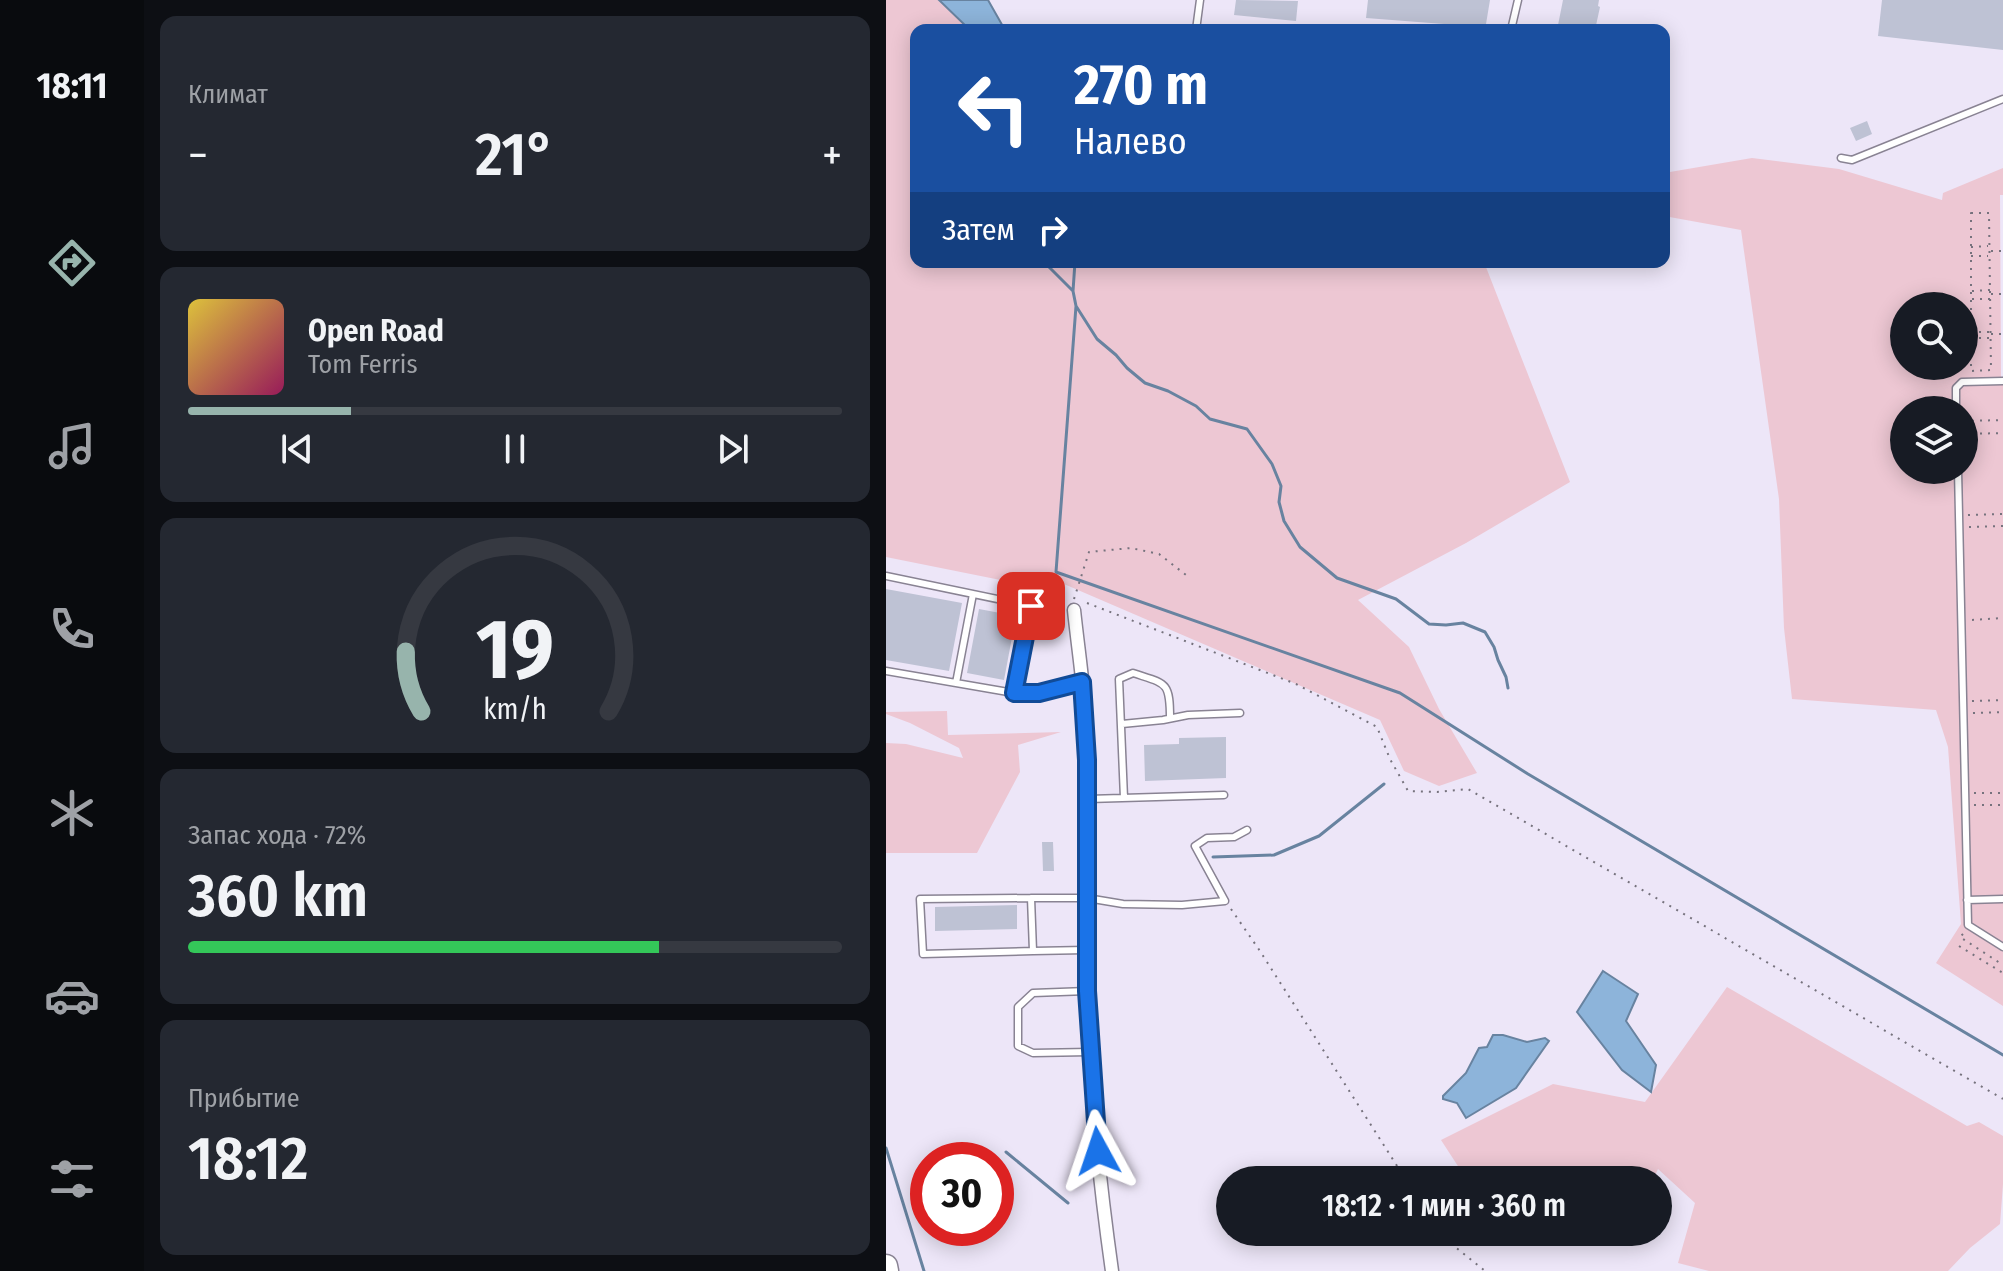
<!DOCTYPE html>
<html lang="ru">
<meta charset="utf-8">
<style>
:root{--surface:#171b24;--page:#242831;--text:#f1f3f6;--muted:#9ea1a6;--line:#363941;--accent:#97b4ac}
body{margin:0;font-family:"Fira Sans Condensed",sans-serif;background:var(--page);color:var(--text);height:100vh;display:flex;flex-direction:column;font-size:30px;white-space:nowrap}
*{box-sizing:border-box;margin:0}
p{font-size:26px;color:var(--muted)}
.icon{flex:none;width:44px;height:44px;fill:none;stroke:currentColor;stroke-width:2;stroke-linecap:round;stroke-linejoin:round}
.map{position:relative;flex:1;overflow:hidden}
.side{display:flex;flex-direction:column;gap:16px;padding:16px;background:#0d0f14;width:742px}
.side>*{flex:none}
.hud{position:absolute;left:24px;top:24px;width:760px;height:244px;border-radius:16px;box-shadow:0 4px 20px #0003;background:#1a4fa0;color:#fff;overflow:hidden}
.tools{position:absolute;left:1004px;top:292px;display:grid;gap:16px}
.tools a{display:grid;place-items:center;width:88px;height:88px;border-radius:50%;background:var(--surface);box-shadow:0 4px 20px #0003;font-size:40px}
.speed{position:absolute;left:24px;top:1142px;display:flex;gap:16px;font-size:40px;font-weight:700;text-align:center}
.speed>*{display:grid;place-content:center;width:104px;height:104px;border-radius:50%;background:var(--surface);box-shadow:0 4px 20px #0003;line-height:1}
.speed .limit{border:12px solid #d22;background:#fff;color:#111}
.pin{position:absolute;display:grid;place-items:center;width:68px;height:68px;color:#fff;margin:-34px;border-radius:16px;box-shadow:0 4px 12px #0006}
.me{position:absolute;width:88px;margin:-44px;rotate:355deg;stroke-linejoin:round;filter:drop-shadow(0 0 6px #0008)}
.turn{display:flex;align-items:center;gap:28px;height:168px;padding:0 32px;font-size:36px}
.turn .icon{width:104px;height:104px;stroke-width:2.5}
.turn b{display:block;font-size:56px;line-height:68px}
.then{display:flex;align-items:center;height:76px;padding:0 32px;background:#0003;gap:16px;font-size:30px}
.big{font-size:60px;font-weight:600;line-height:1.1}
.side .widget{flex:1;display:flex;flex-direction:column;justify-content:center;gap:12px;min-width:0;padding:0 28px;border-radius:16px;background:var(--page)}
.side .dial{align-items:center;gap:0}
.dial svg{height:208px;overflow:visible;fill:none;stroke:var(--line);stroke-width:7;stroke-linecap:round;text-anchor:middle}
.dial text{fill:var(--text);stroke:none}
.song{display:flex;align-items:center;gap:24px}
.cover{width:96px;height:96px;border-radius:12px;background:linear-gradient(135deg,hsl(50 70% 55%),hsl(330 70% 35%))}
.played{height:8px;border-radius:4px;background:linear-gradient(90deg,var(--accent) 25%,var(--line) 25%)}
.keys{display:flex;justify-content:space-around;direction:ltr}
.heat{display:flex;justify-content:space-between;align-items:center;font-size:44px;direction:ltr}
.charge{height:12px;border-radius:6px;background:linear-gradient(90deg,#34c759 72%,var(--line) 0)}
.trip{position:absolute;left:330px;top:1166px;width:456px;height:80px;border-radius:40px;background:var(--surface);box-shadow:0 4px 20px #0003;font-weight:600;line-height:80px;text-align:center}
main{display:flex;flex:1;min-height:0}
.dock{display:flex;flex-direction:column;width:144px;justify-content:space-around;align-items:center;background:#090b0e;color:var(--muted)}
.dock .icon{width:56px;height:56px}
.dock .selected{color:var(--accent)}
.dock b{font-size:36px;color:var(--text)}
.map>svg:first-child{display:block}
.green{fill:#edc7d3;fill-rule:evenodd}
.water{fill:#8db4da;stroke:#6883a0;stroke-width:2}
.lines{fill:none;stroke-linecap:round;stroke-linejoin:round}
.stream{stroke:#6883a0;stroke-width:3}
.building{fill:#bec2d4}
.service-casing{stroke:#898393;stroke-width:9}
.minor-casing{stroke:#898393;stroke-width:15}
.motorway-casing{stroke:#898393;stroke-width:25}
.path{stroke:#76727d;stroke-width:2;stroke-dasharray:2 6;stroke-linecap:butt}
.service{stroke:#fff;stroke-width:6}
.minor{stroke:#fff;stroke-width:12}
.motorway{stroke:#fff;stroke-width:22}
.route-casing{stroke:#114b97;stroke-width:20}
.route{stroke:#1a73e8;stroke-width:14}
</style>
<main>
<nav class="dock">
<b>18:11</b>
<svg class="icon selected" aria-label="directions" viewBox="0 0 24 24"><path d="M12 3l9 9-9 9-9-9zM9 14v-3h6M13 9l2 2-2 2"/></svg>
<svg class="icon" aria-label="music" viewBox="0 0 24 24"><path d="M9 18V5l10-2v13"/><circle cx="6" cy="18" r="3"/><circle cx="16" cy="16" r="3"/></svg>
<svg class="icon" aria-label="phone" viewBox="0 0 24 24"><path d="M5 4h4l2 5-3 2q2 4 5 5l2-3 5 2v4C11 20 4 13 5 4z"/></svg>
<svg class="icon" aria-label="climate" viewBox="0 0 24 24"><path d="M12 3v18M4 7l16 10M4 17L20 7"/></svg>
<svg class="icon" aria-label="car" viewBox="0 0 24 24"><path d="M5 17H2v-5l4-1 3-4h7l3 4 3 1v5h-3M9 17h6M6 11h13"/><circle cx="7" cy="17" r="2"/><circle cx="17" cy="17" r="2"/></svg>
<svg class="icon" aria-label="filters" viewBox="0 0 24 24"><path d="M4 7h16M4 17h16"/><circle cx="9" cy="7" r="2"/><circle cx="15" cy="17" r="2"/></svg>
</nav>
<section class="side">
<div class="widget"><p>Климат</p>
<div class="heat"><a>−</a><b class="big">21°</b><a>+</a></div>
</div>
<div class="widget">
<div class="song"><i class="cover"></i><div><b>Open Road</b><p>Tom Ferris</p></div></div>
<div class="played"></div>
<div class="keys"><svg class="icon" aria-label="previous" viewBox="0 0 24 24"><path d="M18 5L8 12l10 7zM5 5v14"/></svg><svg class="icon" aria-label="pause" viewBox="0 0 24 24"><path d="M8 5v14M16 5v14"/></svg><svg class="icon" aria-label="next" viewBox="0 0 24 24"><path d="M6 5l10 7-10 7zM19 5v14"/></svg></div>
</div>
<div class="widget dial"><svg viewBox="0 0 100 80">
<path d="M14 69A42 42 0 1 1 86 69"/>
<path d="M14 69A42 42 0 0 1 8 46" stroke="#97b4ac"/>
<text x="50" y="56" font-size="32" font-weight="700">19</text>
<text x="50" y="72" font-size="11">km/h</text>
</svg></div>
<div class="widget"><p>Запас хода · 72%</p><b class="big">360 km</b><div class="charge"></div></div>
<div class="widget"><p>Прибытие</p><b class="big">18:12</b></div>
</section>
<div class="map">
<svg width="1117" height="1271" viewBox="0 0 1117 1271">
<rect width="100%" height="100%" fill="#ede6f8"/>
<path class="green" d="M0,0H53L84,30H30V262H598L684,482L580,543L472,600L523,647L553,709L591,773L553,786L518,771L494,720L164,578L165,590L0,557Z
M866,158L953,169L1056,200L1057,193L1117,168V195H1114L1115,384L1117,385V1006L1050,963L1075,924L1062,747L1050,710L906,699L898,628L893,499L855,230L778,216V173ZM1018,306H1078V366H1018ZM1018,410H1078V470H1018Z
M61,711L62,735L175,732L132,745L134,772L91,853H0V743L20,744L77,758L73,748L24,723L0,714V712Z
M841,987L1081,1126L1093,1122L1117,1136V1184L1114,1224L1084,1248L1062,1271H823L792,1263L809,1203L772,1169L767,1180H581L555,1140L667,1084L759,1102Z"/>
<path class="water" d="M53,0H102L119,30H84Z
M717,971L752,994L740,1021L770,1065L765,1092L736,1070L691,1012Z
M607,1035H617L641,1042L659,1038L663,1041L630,1088L580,1118L571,1103L557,1099V1096L580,1073L593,1048L601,1047Z"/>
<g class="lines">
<path class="stream" d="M158,262L187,291
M189,262L187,291L190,306L211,339L230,355L241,368L259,383L282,391L310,406L324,419L361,429L386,464L395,486L393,502L398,521L414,547L451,578L510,599L543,624L560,625L577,623L599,632L608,647L612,660L620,677L622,688
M190,306L170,572L514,693L642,774L1117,1055
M327,857L388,855L433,836L498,784
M0,1148L38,1271
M120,1152L182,1203"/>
</g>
<path class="building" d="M350,0L412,1L410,21L348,15Z
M482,0H604L599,30L570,28L571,25L480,18Z
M677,0H713L712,6L714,7L709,30H671Z
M996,0H1117V50L992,36Z
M981,121L986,134L970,141L964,128Z
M0,589L76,603L63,671L0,660Z
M93,609L130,616L118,680L81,673Z
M340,737V778L259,781L258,745L293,744V738Z
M156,842H167L168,871H157Z
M131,905V929L49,931V907Z"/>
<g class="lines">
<defs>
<path id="service" d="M310,30L314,0
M625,30L632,0
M955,158L966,160L1117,99
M1070,410V388L1076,382L1117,381
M1072,470L1082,925L1117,947
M0,576L145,606L128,693
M0,671L128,693H153L196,682
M70,683L87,594
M236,724L277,720L302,715L354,713
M238,798L233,679L247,673C280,684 284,681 284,718
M202,799L338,795
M145,898L34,899L37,954L147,951
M1081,900L1117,899
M200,950L147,951L145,898H201L237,904L296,905L339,901L309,846L321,838L348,837L361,830
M201,991L147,993L132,1007V1046L147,1053L204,1052"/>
<path id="minor" d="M188,610C192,648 198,686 200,725C205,799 200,875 200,950C201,1057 211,1165 226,1271"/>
<path id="motorway" d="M0,1266L1,1271"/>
</defs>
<use href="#service" class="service-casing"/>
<use href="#minor" class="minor-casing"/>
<use href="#motorway" class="motorway-casing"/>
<path class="path" d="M1085,213H1103L1105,370L1085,371Z
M1085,247L1102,246
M1105,251H1117
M1085,256H1102
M1086,291L1104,290
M1105,294H1117
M1086,299H1104
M1085,332H1103
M1105,334H1117
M1085,338H1103
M1078,421L1117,420
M1078,434L1117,433
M1082,515L1117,514
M1083,527L1117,526
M188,599L203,552L245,548L273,554L300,575
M201,603L410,684L491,727L504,759L522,791L551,792L582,789L1117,1099
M1086,620L1117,618
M1086,701L1117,700
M1087,713L1117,712
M1088,793H1117
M1088,805H1117
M345,909L374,951L520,1180
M1077,934L1074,937L1117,965
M1073,946L1117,973
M554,1232L558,1238L599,1271"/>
<use href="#service" class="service"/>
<use href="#minor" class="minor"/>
<use href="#motorway" class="motorway"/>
</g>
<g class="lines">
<defs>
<path id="route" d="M145,606L128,693H153L196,682L201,760V991L212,1151"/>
</defs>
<use href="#route" class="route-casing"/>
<use href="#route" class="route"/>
</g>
</svg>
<div class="tools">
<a><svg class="icon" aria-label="search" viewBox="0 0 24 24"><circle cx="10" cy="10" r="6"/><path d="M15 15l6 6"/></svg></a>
<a><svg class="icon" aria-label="layers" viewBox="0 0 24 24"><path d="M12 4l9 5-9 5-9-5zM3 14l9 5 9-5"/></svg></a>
</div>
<div class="speed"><div class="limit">30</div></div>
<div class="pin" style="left:145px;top:606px;background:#d93025"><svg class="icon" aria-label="arrive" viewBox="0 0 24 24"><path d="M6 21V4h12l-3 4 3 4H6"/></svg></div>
<svg class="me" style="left:212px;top:1151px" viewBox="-20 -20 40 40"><path d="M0-17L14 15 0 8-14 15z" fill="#1a73e8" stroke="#fff" stroke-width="4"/></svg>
<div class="trip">18:12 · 1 мин · 360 m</div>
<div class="hud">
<div class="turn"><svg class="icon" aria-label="left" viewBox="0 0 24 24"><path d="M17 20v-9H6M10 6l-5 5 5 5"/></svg><div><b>270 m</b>Налево</div></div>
<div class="then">Затем<svg class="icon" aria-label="right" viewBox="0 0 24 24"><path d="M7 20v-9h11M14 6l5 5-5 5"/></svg></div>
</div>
</div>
</main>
